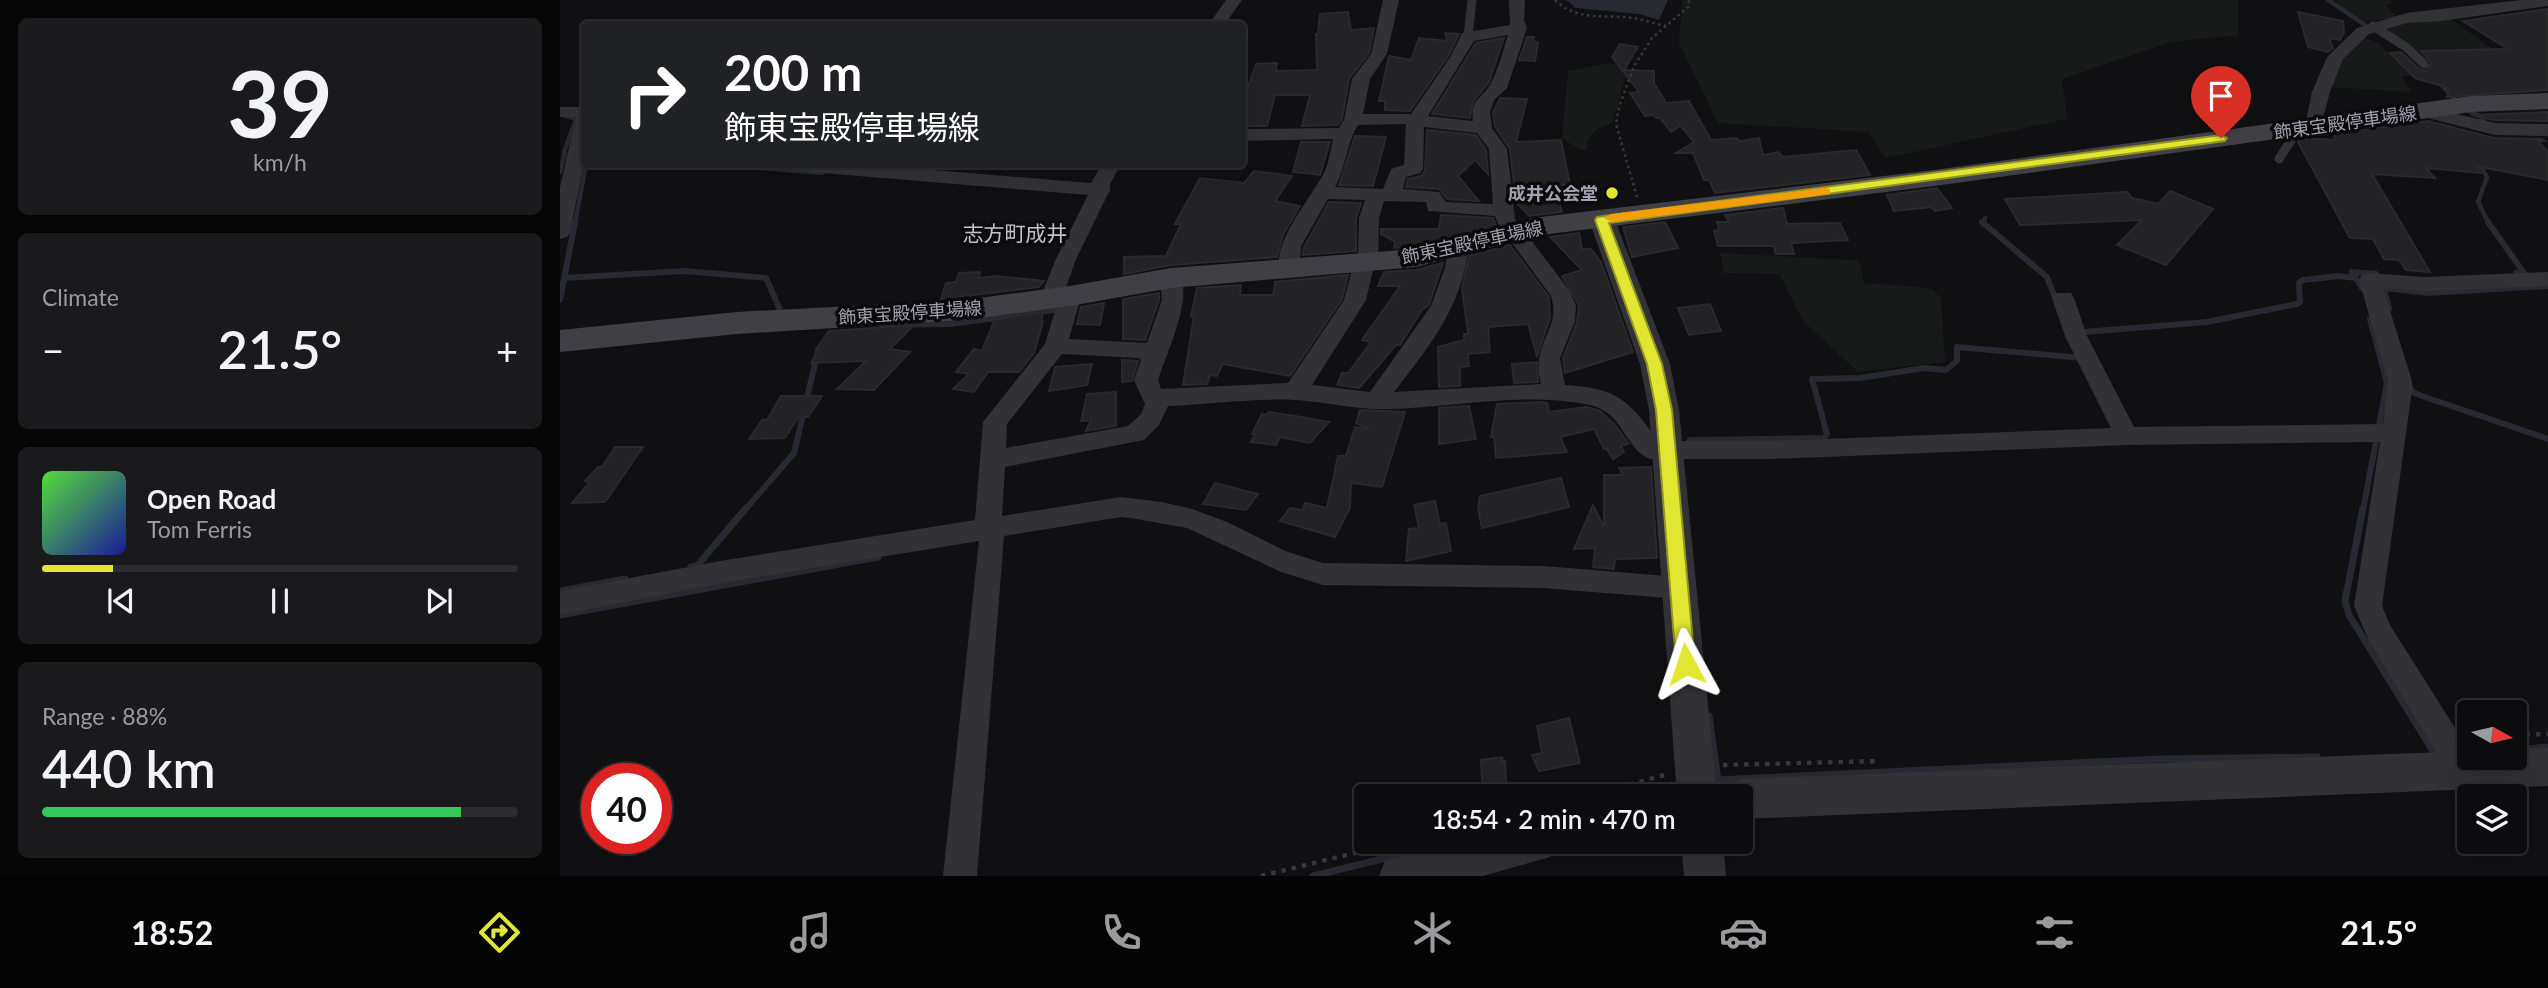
<!DOCTYPE html>
<meta charset="utf-8">
<style>
:root{--surface:#0c0b0d;--page:#1a191b;--text:#f1f3f6;--muted:#9a9b9d;--line:#2c2b2e;--accent:#e0e632}
body{margin:0;font-family:Lato,"Noto Sans JP",sans-serif;background:var(--page);color:var(--text);height:100vh;display:flex;flex-direction:column;font-size:26px;white-space:nowrap}
*{box-sizing:border-box;margin:0}
p{font-size:23px;color:var(--muted)}
.icon{flex:none;width:38px;height:38px;fill:none;stroke:currentColor;stroke-width:2;stroke-linecap:round;stroke-linejoin:round}
.map{position:relative;flex:1;overflow:hidden}
.drawer{display:flex;flex-direction:column;gap:18px;padding:18px;background:#070607;width:560px}
.drawer>*{flex:none}
.guide{position:absolute;left:21px;top:21px;width:665px;height:147px;border-radius:7px;box-shadow:0 7px 28px #0002,0 0 0 2px var(--line);background:#202124;color:#fff;overflow:hidden}
.needle{width:46px;rotate:98deg}
.fabs{position:absolute;left:1897px;top:700px;display:grid;gap:14px}
.fabs a{display:grid;place-items:center;width:70px;height:70px;border-radius:7px;background:var(--surface);box-shadow:0 7px 28px #0002,0 0 0 2px var(--line);font-size:35px}
.speed{position:absolute;left:21px;top:763px;display:flex;gap:14px;font-size:35px;font-weight:700;text-align:center}
.speed>*{display:grid;place-content:center;width:91px;height:91px;border-radius:50%;background:var(--surface);box-shadow:0 7px 28px #0002,0 0 0 2px var(--line);line-height:1}
.speed .limit{border:10px solid #d22;background:#fff;color:#111}
.pin{position:absolute;display:grid;place-items:center;width:60px;height:60px;color:#fff;margin:-72px -30px;border-radius:50% 50% 50% 0;rotate:-45deg;box-shadow:0 0 7px #0007}
.pin .icon{rotate:45deg}
.me{position:absolute;width:77px;margin:-38px;rotate:355deg;stroke-linejoin:round;filter:drop-shadow(0 0 5px #0008)}
.turn{display:flex;align-items:center;gap:24px;height:147px;padding:0 28px;font-size:32px}
.turn .icon{width:91px;height:91px;stroke-width:2.5}
.turn b{display:block;font-size:49px;line-height:60px}
.big{font-size:52px;font-weight:600;line-height:1.1}
.drawer .widget{flex:1;display:flex;flex-direction:column;justify-content:center;gap:10px;min-width:0;padding:0 24px;border-radius:10px;background:var(--page)}
.drawer .dial{align-items:center;gap:0}
.dial b{font-size:91px;line-height:1}
.song{display:flex;align-items:center;gap:21px}
.cover{width:84px;height:84px;border-radius:10px;background:linear-gradient(135deg,hsl(110 70% 55%),hsl(240 70% 35%))}
.played{height:7px;border-radius:4px;background:linear-gradient(90deg,var(--accent) 15%,var(--line) 15%)}
.keys{display:flex;justify-content:space-around;direction:ltr}
.heat{display:flex;justify-content:space-between;align-items:center;font-size:38px;direction:ltr}
.charge{height:10px;border-radius:5px;background:linear-gradient(90deg,#34c759 88%,var(--line) 0)}
.trip{position:absolute;left:794px;top:784px;width:399px;height:70px;border-radius:7px;background:var(--surface);box-shadow:0 7px 28px #0002,0 0 0 2px var(--line);font-weight:600;line-height:70px;text-align:center}
.tabs{display:flex;height:112px;justify-content:space-around;align-items:center;background:#050405;color:var(--muted)}
.tabs .icon{width:49px;height:49px}
.tabs .active{color:var(--accent)}
.tabs b{font-size:32px;color:var(--text)}
main{display:flex;flex:1;min-height:0}
.map>svg:first-child{display:block}
.green{fill:#161b19}
.water{fill:#272933}
.lines{fill:none;stroke-linecap:round;stroke-linejoin:round}
.stream-far2{stroke:#272933;stroke-width:4.5}
.stream-far1{stroke:#272933;stroke-width:6}
.stream{stroke:#272933;stroke-width:7}
.building{fill:#232225;stroke:#2b292d;stroke-width:2}
.path-far1{stroke:#37373c;stroke-width:2.5;stroke-dasharray:2.5 3.5;stroke-linecap:butt}
.path{stroke:#37373c;stroke-width:4.5;stroke-dasharray:4.5 6;stroke-linecap:butt}
.service{stroke:#323135;stroke-width:9}
.minor{fill:#323135;fill-rule:evenodd}
.tertiary{fill:#323135;fill-rule:evenodd}
.secondary{fill:#403f45;fill-rule:evenodd}
.route{fill:#e0e632;stroke:#929620;stroke-width:2}
.slow{fill:#f59e0b}
.poi-dot{fill:#e0e632;stroke:#0b0a0c;stroke-width:2.5}
.labels{text-anchor:middle;dominant-baseline:central;stroke-width:7;stroke-linejoin:round;paint-order:stroke}
.street-label{font-size:18px;fill:#a2a1b1;stroke:#0b0a0c}
.poi-label{font-size:18px;font-weight:bold;fill:#a2a1b1;stroke:#0b0a0c;text-anchor:end}
.quarter-label{font-size:21px;fill:#c3c2cd;stroke:#0b0a0c}
</style>
<main>
<section class="drawer">
<div class="widget dial"><b>39</b><p>km/h</p></div>
<div class="widget"><p>Climate</p>
<div class="heat"><a>−</a><b class="big">21.5°</b><a>+</a></div>
</div>
<div class="widget">
<div class="song"><i class="cover"></i><div><b>Open Road</b><p>Tom Ferris</p></div></div>
<div class="played"></div>
<div class="keys"><svg class="icon" aria-label="previous" viewBox="0 0 24 24"><path d="M18 5L8 12l10 7zM5 5v14"/></svg><svg class="icon" aria-label="pause" viewBox="0 0 24 24"><path d="M8 5v14M16 5v14"/></svg><svg class="icon" aria-label="next" viewBox="0 0 24 24"><path d="M6 5l10 7-10 7zM19 5v14"/></svg></div>
</div>
<div class="widget"><p>Range · 88%</p><b class="big">440 km</b><div class="charge"></div></div>
</section>
<div class="map">
<svg width="1988" height="876" viewBox="0 0 1988 876">
<rect width="100%" height="100%" fill="#100f11"/>
<path class="green" d="M1122,0H1678V35L1611,42L1502,79L1507,119L1326,158L1308,132L1158,123L1119,43Z
M1773,0H1830L1834,3L1825,4L1836,17L1802,23Z
M1890,18L1932,49L1855,52L1822,29L1855,21Z
M1804,37L1818,43L1833,58H1850L1868,76H1842L1852,92L1769,87L1780,60Z
M1049,63L1069,67L1052,123C1036,129 1027,132 1027,150H1020L1002,138L1008,71Z
M1160,253L1290,260L1297,261L1301,266L1304,283L1359,287L1372,289L1381,298L1385,362L1298,372L1243,321L1219,274L1164,273Z"/>
<path class="water" d="M1006,0H1108L1099,20L1079,14L1016,8Z"/>
<g class="lines">
<path class="stream-far2" d="M1768,0L1811,29
M1880,83L1897,102
M1906,110L1920,116L1929,128
M0,114L16,119L4,152
M1917,159L1927,177L1918,202L1929,224
M152,164L262,173L267,168
M0,172L5,152
M15,224L26,164
M1423,224L1425,218"/>
<path class="stream-far1" d="M1422,222L1487,277L1497,303
M1928,222L1964,273H1956
M1792,272L1802,288
M1792,272L1816,274
M4,278L124,271L206,278L221,312
M0,300L15,222
M1829,309L1824,288L1868,293L1988,286
M322,325L391,324L494,310
M1524,332L1647,322L1737,304L1740,302L1739,283L1743,280L1778,276L1796,278
M1849,384L1852,392L1862,396L1988,439
M1126,447L1130,440L1264,438L1267,434L1252,379L1300,378L1364,368L1386,370L1397,361V347L1523,358
M185,510L234,453L258,351L265,345
M1803,510L1827,383L1810,319"/>
<path class="stream" d="M1803,508L1785,601L1789,615L1876,756
M131,567L137,566L186,508
M0,591L65,579
M0,615L318,557
M1149,716L1158,780
M1955,750L1988,747
M1156,780L1599,759L1757,757
M1083,796L1125,787
M753,876L891,842"/>
</g>
<path class="building" d="M1988,9V90L1887,97L1889,88L1855,78L1830,53L1841,52L1859,69L1865,71L1871,63L1861,51L1948,49L1903,21Z
M788,12L791,30L814,28L809,53L789,79L782,119L778,125L742,126L750,95H715L707,126H682V104L696,64L717,63L716,71L757,70L756,34H758L760,14Z
M1738,12L1783,21L1784,33L1780,40L1769,38L1773,48L1768,52L1748,47Z
M885,33L899,34L889,55L850,111L825,110V101H819L829,56L851,60L859,38L887,41Z
M967,37H974L973,41L978,43L975,61L959,60Z
M944,38L929,82L913,102L910,118L872,114L916,43Z
M1060,44L1078,47L1064,70L1094,71V83L1106,103L1129,101L1151,140L1176,138L1180,141L1199,138L1203,155L1219,152L1223,157L1296,150L1310,175L1155,193L1149,180H1144L1133,153H1116L1134,142L1117,121L1120,126L1111,132L1100,118H1096L1094,115L1085,116L1070,93L1079,92L1052,57Z
M940,98L967,99L956,142L1001,140L1010,185H999L1000,193H997L1002,212L969,216L956,202L950,149L935,127L933,112Z
M1988,112V121L1935,120L1911,115Z
M1868,121L1934,138L1982,139L1985,141H1978L1988,152V180L1916,166L1921,173L1866,168L1875,178L1812,174L1870,272L1846,270L1839,260L1824,259L1813,239L1790,238L1738,142L1741,138L1775,140L1773,134Z
M867,130L916,135L926,150L928,174L915,160L898,176L919,201L887,199L879,189L846,187L848,179L861,176L865,171Z
M795,136L826,137L813,186L779,185Z
M741,142H770L760,175L733,172Z
M694,171L732,176L715,201L740,206L723,235L717,257L611,265L564,274V257L606,256L621,224H615L640,178L684,183Z
M1377,188L1392,208L1375,211L1371,207L1334,211L1327,195Z
M1610,191L1653,209L1606,265L1557,245L1582,220L1460,225L1445,199L1567,192L1572,198L1598,204Z
M769,202L801,203L796,218V251L743,255L744,247Z
M1223,208L1227,224L1280,223L1288,240L1231,243L1234,254H1216L1214,246H1158L1154,231L1159,230L1157,222H1169L1165,215Z
M881,215L933,218L936,225L856,246L834,248L835,242L821,234V229H879Z
M1105,222L1118,248L1072,257L1063,227Z
M1019,233L1022,249H1031L1041,262L1073,352L1005,373L1003,358L1017,322L1019,305L1002,276L1022,270L990,237Z
M950,245L989,297L990,318L977,356L968,324L928,327L930,352L908,354L909,366L900,367V386L879,387L878,347L904,340V334H908L902,288L909,256Z
M883,263L869,305L862,310L840,345H836L799,388L777,385L782,373H788L811,342L802,340L840,286H818L824,272L856,270Z
M420,272L419,278L436,276L484,281L479,287L381,299L386,283L396,282L399,273Z
M788,275L782,299L730,376L663,364L657,376L650,375L647,384L623,385L634,316H631L637,288L681,285L680,295H713L715,282Z
M599,293V300L585,340L563,339V299Z
M544,303L540,325L517,324L521,307Z
M1150,304L1161,331L1129,335L1118,308Z
M483,312L481,323L483,322L474,353L459,372H428L414,392L393,389L409,374L396,372L414,349L422,351L435,319Z
M342,326L351,328L330,349L350,352L314,390L277,389L306,361L251,363L259,349H256L269,331Z
M562,360L578,361L572,381L562,382Z
M977,362L978,382L954,383L952,364Z
M532,364L527,385L489,391L495,367Z
M556,392V426L526,431L531,420L521,421L527,394Z
M221,396H262L248,417L239,416L225,438L189,439L202,420H207Z
M980,402L987,403L989,412L1027,407L1040,411L1055,425L1069,444L1061,446L1064,452L1053,459L1046,448L1044,449L1034,429L1000,437L1007,452L936,458L934,437H931L937,404Z
M909,406L916,439L879,444V408Z
M800,410L845,412L822,487L791,483L790,508L775,537L720,521L730,508L743,510L745,503L767,508L778,456H786L795,427L809,429L796,423Z
M709,412L735,416L769,422L750,443L720,437L716,445L691,442L695,435L692,434L702,414L706,415Z
M55,447H83L45,502L12,503L30,482L25,481L38,467H42Z
M1091,467L1097,558L1055,559L1054,569L1033,567L1035,548L1014,549L1033,505L1044,527V475H1063L1059,468Z
M1001,478L1009,507L922,528L918,508L920,496Z
M655,483L698,494L686,510L643,504Z
M875,501L880,524L886,523L891,551L846,561L849,529L859,528L854,505Z
M1009,718L1020,763L979,771L972,755L982,753L977,726Z
M942,757L943,762L945,761L947,796H923L921,760Z"/>
<g class="lines">
<path class="path-far1" d="M995,0C1017,22 1045,14 1074,18C1085,20 1095,24 1106,26
M1077,197L1056,124L1059,107L1074,66L1092,38L1128,7L1129,0"/>
<path class="path" d="M1955,735L1988,734
M1163,765L1320,761
M1029,796L1108,774
M701,876L839,842"/>
<path class="service" d="M1813,26L1846,47L1864,64
M908,37L912,0
M1719,159L1739,128"/>
<path class="minor" d="M666,0H682L665,24H649Z
M823,0H839L827,54L810,79L803,114H851L891,56L902,33L950,25L949,0H965L964,20L967,28L947,88L934,100L930,112L932,128L947,149L955,219L1009,290L1016,305L1015,321L1000,358L1005,385C1057,388 1069,400 1098,441H1210L1551,428L1505,336L1492,298L1495,293H1511L1514,298L1527,336L1574,427L1823,424L1828,381L1799,280L1802,275L1810,273L1863,277L1988,272V286L1863,291L1823,288L1852,381V390L1822,606L1830,625L1909,750V758L1915,760L1920,770L1915,780L1904,785L1893,780L1809,641L1794,606L1820,442L1567,445L1210,459H1091C1065,451 1064,412 1030,405C964,391 893,408 827,409C796,410 767,402 736,400C694,398 651,404 608,406L599,425L584,440L445,467L442,516L561,497L602,502L632,509L667,522L725,551L763,563L983,566L1119,577L1129,580L1133,588L1129,596L1119,599L983,588L763,585L721,572L627,528L571,518L561,517L444,536L417,876H383L419,541L166,582L0,615V591L166,560L415,520L423,422L485,344L497,304L483,303L480,298L496,259L528,195L226,170L217,164H301L531,183L542,164H561L550,184V190L516,259L505,290L518,291L521,296L509,339L587,343L602,300L600,278L603,273H619C634,297 606,354 598,380L601,389L728,383L784,300L794,262L798,257L799,218L805,200L768,199L741,246L740,268L736,273H722C706,249 755,193 765,171C769,161 771,149 773,139L682,141V129L779,128L784,120L792,79L811,54ZM948,35C943,50 939,68 931,83C923,99 910,97 913,121L868,116L914,41ZM846,124L844,165L831,169L823,189L775,187C786,167 787,142 798,125ZM864,127L917,133L929,149L933,204L886,202L879,192L843,189L846,177L860,173L863,169ZM824,201L866,202L868,211L935,216L938,224L991,296C1002,331 970,341 981,384L834,392C868,348 903,306 908,248L905,243H891L888,248L885,268L871,306L810,392L752,385L806,300L814,266L818,261L819,218ZM502,354L578,358L581,360L574,380L585,404L581,414L568,426L446,448L447,424Z
M1961,0H1988V6L1881,21L1847,23L1809,34L1783,59L1770,92L1760,129L1754,130L1745,125L1752,92L1767,57L1797,28L1846,13Z
M1862,106L1935,123L1988,124V136L1935,135L1856,115L1853,111L1856,107Z
M0,107H24V162L10,233L7,237L0,239V187L16,117H0Z"/>
<path class="tertiary" d="M1042,212L1051,214L1055,220L1110,364L1119,410L1157,796H1117L1089,410L1080,364L1029,220L1033,214Z
M1988,748V786L1181,819V796H1162L1167,785L1181,779L1909,751V758H1955V749Z
M892,842H996L990,857L923,876H819L825,861Z
M1121,842H1163L1166,876H1124Z"/>
<path class="secondary" d="M1988,93V109L1911,112L1374,186L973,236L856,267L611,288L510,306L404,320L177,334L0,352V330L177,312L404,300L510,286L611,268L856,249L972,218L1374,170L1911,96Z"/>
</g>
<path class="route" d="M1661,135L1667,138L1665,141L1049,223L1102,364L1112,410L1135,664L1132,670L1126,673L1119,670L1116,664L1096,410L1087,364L1035,220L1037,217Z"/>
<path class="slow" d="M1265,188L1270,189V194L1051,222L1044,218L1051,214Z"/>
<circle class="poi-dot" cx="1052" cy="193" r="7"/>
<g class="labels">
<g class="street-label">
<text transform="translate(1785 122) rotate(-8)">飾東宝殿停車場線</text>
<text transform="translate(912 242) rotate(-12)">飾東宝殿停車場線</text>
<text transform="translate(350 312) rotate(-4)">飾東宝殿停車場線</text>
</g>
<g class="poi-label">
<text x="1038" y="193">成井公会堂</text>
</g>
<g class="quarter-label">
<text x="455" y="232">志方町成井</text>
</g>
</g>
</svg>
<div class="fabs">
<a><svg class="needle" viewBox="-14 -14 28 28"><path d="M0-13l5 13h-10z" fill="#e53935"/><path d="M0 13l5-13h-10z" fill="#9a9b9d"/></svg></a>
<a><svg class="icon" aria-label="layers" viewBox="0 0 24 24"><path d="M12 4l9 5-9 5-9-5zM3 14l9 5 9-5"/></svg></a>
</div>
<div class="speed"><div class="limit">40</div></div>
<div class="pin" style="left:1661px;top:138px;background:#d93025"><svg class="icon" aria-label="arrive" viewBox="0 0 24 24"><path d="M6 21V4h12l-3 4 3 4H6"/></svg></div>
<svg class="me" style="left:1126px;top:664px" viewBox="-20 -20 40 40"><path d="M0-17L14 15 0 8-14 15z" fill="#e0e632" stroke="#fff" stroke-width="4"/></svg>
<div class="trip">18:54 · 2 min · 470 m</div>
<div class="guide">
<div class="turn"><svg class="icon" aria-label="right" viewBox="0 0 24 24"><path d="M7 20v-9h11M14 6l5 5-5 5"/></svg><div><b>200 m</b>飾東宝殿停車場線</div></div>
</div>
</div>
</main>
<nav class="tabs">
<b>18:52</b>
<svg class="icon active" aria-label="directions" viewBox="0 0 24 24"><path d="M12 3l9 9-9 9-9-9zM9 14v-3h6M13 9l2 2-2 2"/></svg>
<svg class="icon" aria-label="music" viewBox="0 0 24 24"><path d="M9 18V5l10-2v13"/><circle cx="6" cy="18" r="3"/><circle cx="16" cy="16" r="3"/></svg>
<svg class="icon" aria-label="phone" viewBox="0 0 24 24"><path d="M5 4h4l2 5-3 2q2 4 5 5l2-3 5 2v4C11 20 4 13 5 4z"/></svg>
<svg class="icon" aria-label="climate" viewBox="0 0 24 24"><path d="M12 3v18M4 7l16 10M4 17L20 7"/></svg>
<svg class="icon" aria-label="car" viewBox="0 0 24 24"><path d="M5 17H2v-5l4-1 3-4h7l3 4 3 1v5h-3M9 17h6M6 11h13"/><circle cx="7" cy="17" r="2"/><circle cx="17" cy="17" r="2"/></svg>
<svg class="icon" aria-label="filters" viewBox="0 0 24 24"><path d="M4 7h16M4 17h16"/><circle cx="9" cy="7" r="2"/><circle cx="15" cy="17" r="2"/></svg>
<b>21.5°</b>
</nav>
